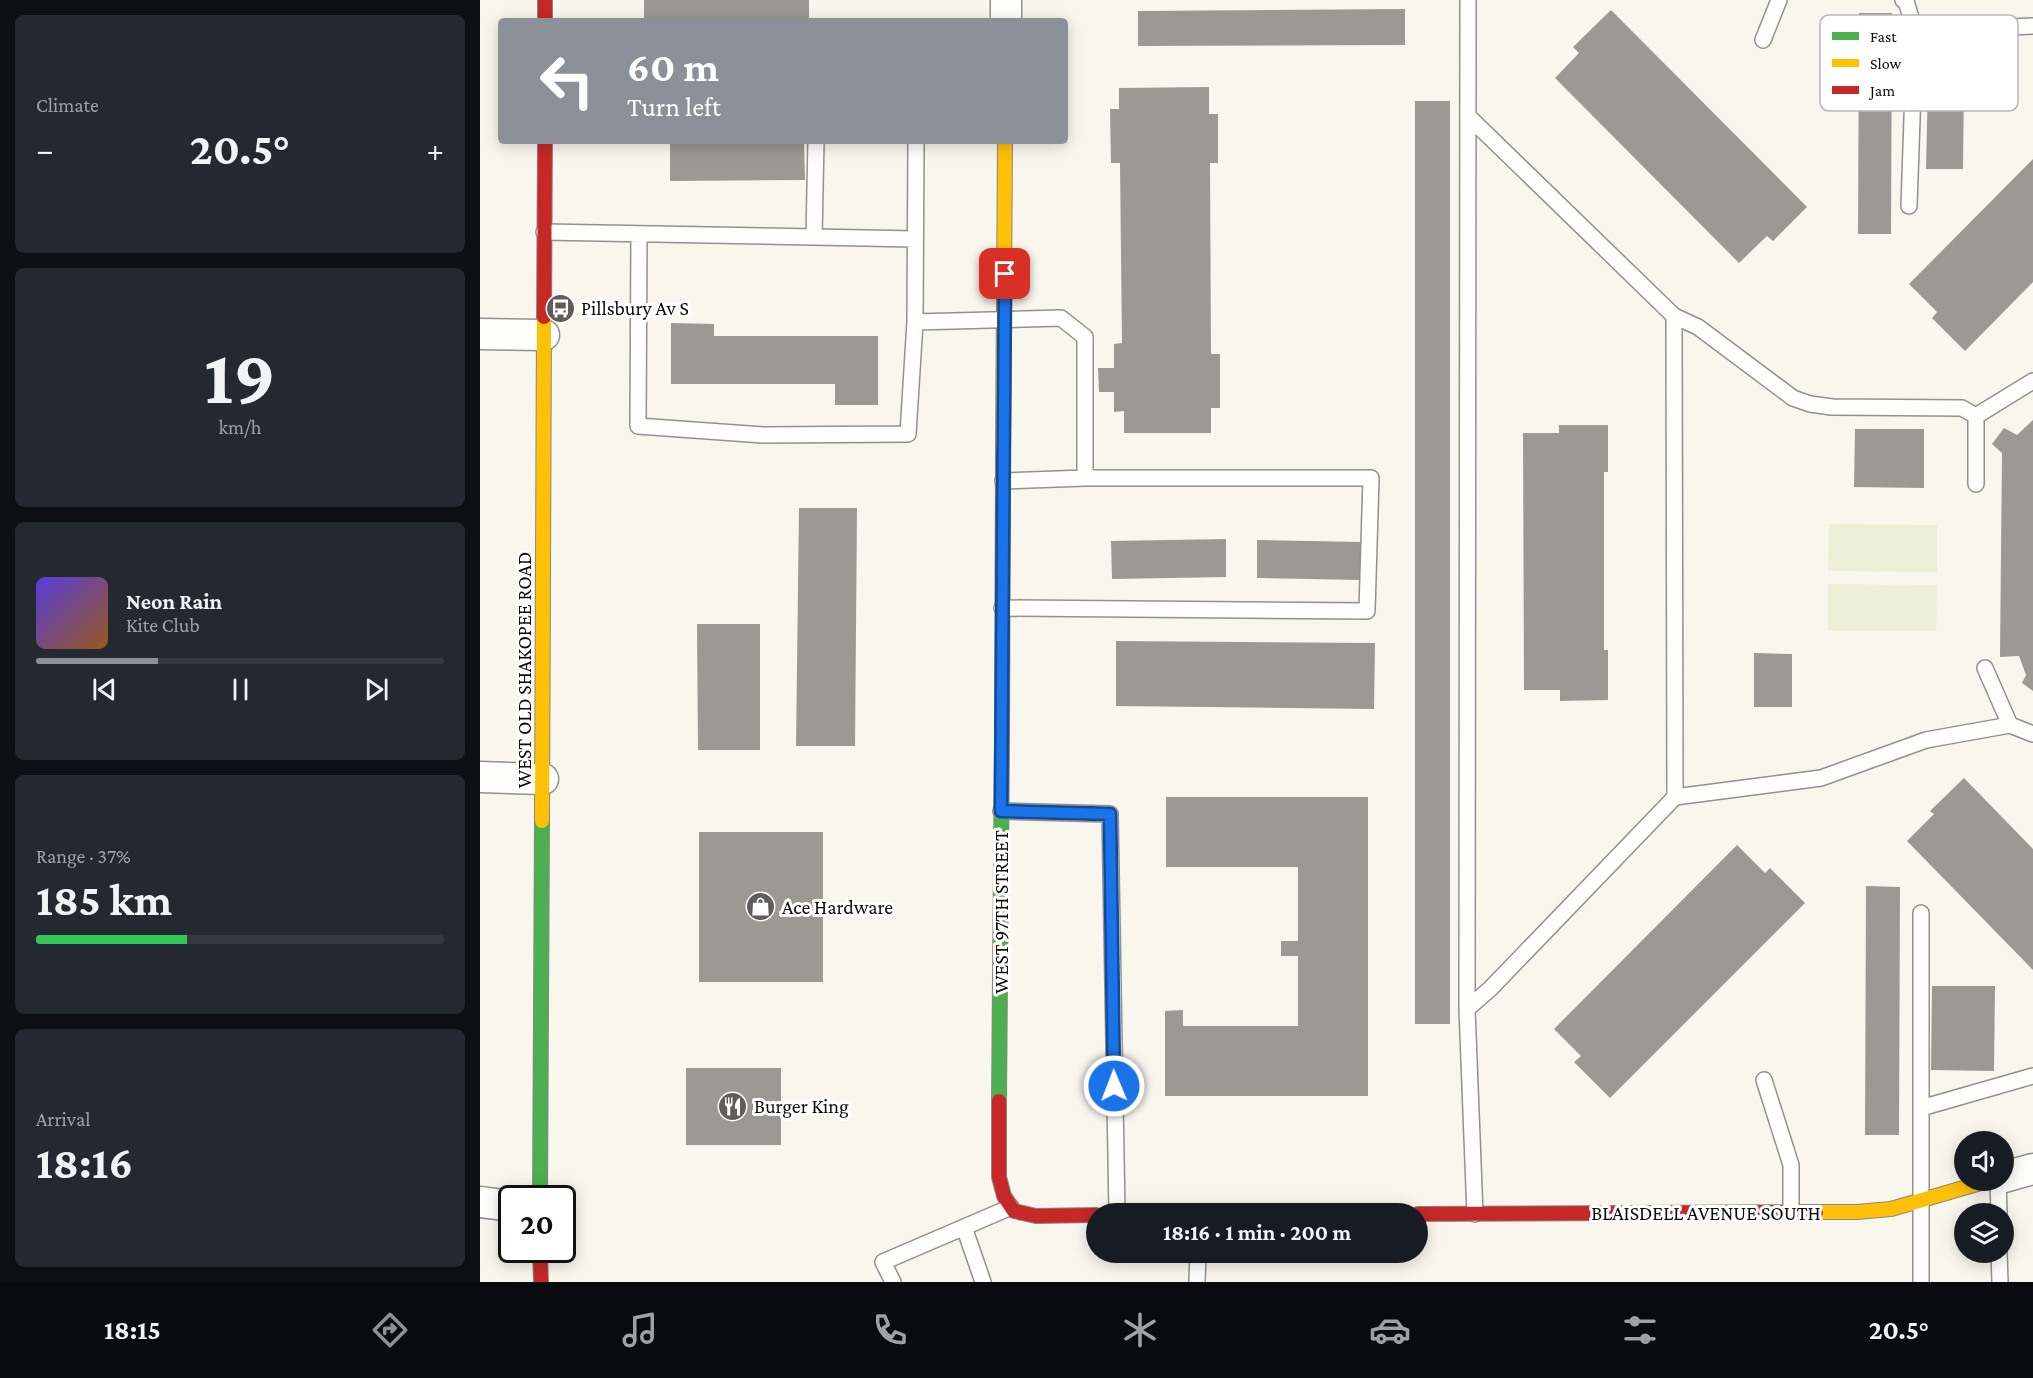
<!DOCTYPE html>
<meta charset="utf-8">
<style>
:root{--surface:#171b24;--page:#242831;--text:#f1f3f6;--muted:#9ea1a6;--line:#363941;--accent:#8c9099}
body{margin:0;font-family:"Crimson Pro",serif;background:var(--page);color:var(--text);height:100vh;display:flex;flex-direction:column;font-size:22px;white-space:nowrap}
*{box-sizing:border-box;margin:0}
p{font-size:20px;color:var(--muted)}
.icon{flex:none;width:33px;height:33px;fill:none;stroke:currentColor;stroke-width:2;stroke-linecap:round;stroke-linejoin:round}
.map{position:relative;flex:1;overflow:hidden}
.details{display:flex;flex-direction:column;gap:15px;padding:15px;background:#0d0f14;width:480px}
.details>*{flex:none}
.banner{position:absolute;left:18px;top:18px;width:570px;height:126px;border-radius:6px;box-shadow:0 3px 15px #0003;background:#8c9099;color:#fff;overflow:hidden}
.tools{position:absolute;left:1474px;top:1131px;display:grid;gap:12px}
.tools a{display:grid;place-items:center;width:60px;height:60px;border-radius:50%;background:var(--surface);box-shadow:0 3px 15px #0003;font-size:30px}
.speed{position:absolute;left:18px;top:1185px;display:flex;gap:12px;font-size:30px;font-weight:700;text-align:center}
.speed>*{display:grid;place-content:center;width:78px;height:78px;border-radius:50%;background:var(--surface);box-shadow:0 3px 15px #0003;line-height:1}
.speed .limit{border:3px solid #111;border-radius:9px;background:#fff;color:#111}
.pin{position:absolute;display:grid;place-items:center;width:51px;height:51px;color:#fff;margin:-26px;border-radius:12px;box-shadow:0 3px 9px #0006}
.me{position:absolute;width:66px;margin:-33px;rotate:359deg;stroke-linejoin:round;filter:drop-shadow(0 0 4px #0008)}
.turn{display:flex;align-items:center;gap:21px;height:126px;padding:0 30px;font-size:27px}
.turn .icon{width:78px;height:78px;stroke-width:2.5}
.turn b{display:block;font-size:42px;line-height:51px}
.big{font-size:45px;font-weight:700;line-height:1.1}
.details .card{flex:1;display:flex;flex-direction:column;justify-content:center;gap:9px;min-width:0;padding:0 21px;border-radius:9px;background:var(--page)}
.details .dial{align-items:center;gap:0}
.dial b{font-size:78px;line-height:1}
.song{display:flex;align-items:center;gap:18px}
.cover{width:72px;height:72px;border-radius:9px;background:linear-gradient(135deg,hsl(250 70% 55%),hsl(30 70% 35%))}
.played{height:6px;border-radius:3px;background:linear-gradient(90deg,var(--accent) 30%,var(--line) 30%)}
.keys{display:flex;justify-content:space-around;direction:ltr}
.heat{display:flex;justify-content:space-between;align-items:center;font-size:33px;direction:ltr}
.charge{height:9px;border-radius:4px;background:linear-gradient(90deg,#34c759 37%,var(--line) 0)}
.trip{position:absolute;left:606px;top:1203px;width:342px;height:60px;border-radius:30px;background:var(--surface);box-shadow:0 3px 15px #0003;font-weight:700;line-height:60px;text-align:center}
.dock{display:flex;height:96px;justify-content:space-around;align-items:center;background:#090b0e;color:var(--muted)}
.dock .icon{width:42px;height:42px}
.dock .selected{color:var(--accent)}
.dock b{font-size:27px;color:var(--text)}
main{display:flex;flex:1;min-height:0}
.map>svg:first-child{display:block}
.pitch{fill:#ecf0d9}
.building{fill:#9c9894}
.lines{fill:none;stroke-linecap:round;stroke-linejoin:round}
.lane-casing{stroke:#92918d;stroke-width:18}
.street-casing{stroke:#92918d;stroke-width:33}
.fast-casing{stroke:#898784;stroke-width:16}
.slow-casing{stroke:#898784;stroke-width:16}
.jam-casing{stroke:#898784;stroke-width:16}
.lane{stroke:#fefefc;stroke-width:15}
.street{stroke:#fefefc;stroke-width:30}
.fast{stroke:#4caf50;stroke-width:14}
.slow{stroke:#ffc107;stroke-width:14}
.jam{stroke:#c62828;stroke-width:14}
.route-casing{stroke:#114b97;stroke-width:15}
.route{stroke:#1a73e8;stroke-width:10}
.labels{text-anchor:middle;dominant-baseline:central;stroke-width:6;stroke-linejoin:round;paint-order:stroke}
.poi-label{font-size:20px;fill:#0b0b0b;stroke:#fff;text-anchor:start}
.street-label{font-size:20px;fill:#0b0b0b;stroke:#fff}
.key{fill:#fff;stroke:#b6b6b6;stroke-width:1.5}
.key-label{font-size:16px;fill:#0b0b0b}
</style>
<main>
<section class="details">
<div class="card"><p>Climate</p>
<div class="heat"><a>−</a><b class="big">20.5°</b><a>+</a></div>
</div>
<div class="card dial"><b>19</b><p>km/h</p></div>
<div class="card">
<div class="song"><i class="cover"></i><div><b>Neon Rain</b><p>Kite Club</p></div></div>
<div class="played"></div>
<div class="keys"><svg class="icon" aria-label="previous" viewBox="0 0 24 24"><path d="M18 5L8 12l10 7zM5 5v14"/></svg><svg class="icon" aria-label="pause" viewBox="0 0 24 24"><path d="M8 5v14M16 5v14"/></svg><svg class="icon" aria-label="next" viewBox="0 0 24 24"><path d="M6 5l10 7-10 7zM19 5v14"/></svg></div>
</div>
<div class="card"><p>Range · 37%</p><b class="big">185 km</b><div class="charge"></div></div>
<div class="card"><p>Arrival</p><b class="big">18:16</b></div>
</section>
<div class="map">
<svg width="1553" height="1282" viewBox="0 0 1553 1282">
<rect width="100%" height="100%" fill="#f9f6ee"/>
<path class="pitch" d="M1349,524L1457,525V572L1348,571Z
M1348,584L1457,585L1456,631H1348Z"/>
<path class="building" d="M164,0H329V21H164Z
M925,9V45L658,46V11Z
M1131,10L1327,207L1293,241L1287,236L1259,263L1075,78L1099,53L1093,47Z
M1379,13H1412L1411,234H1378Z
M1448,83L1484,84L1483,169H1446Z
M729,87V114H738V163H730L731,354H740V408H731V433H644V411L634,412V392H619L618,368H634V344L642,343L640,163H631L630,109H639V88Z
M935,101H970V1024H935Z
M190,141H324L325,180L190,181Z
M1553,159V282L1485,351L1452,318L1457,312L1429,284Z
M191,323L234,324V336H398V405H355V384H191Z
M1553,420V691L1542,683L1546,675L1539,656L1520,657L1522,453L1512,444L1524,428L1537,435Z
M1079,425H1128V472H1124V650H1128V700L1080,701V690H1044L1043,433H1079Z
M1375,429H1444V488L1374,487Z
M319,508H377L375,746H316Z
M746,539V577L632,579L631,541Z
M777,540L881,542L880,580L777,578Z
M217,624H280V750H218Z
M636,641L895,643L894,709L636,706Z
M1274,653L1312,654V707H1274Z
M1484,778L1553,849V970L1427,841L1454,814L1450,811Z
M686,797H888V1096H685V1011L703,1010V1026H818V956H801V941H818V867H686Z
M219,832H343V982H219Z
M1257,845L1285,873L1290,868L1325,903L1130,1098L1094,1062L1101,1056L1074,1029Z
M1386,886L1420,887L1419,1135H1385Z
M1452,986H1515L1514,1071L1451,1070Z
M206,1068H301V1145H206Z"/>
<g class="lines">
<defs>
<path id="lane" d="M1423,0L1426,1L1435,31L1429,206
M1435,31L1553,26
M1283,40L1299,0
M989,117L1194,316L1195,797
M64,232L334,237L336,141
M159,234L158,426L283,435L428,434L435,322L436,141
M334,237L435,239
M1194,316L1218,327L1313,398L1330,404L1352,407L1482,408L1496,416
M435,322L581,318L605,337V478L523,481
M1496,416V484
M1496,416L1553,381
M522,608L887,611L891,478H605
M1505,668L1530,725
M521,811L630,814L637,1214
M1441,913V1108
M987,1009L988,0
M1284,1080L1311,1165V1212
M1518,1180L1519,1214
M995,1214L987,1009L1010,989L1195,797L1341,778L1446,740L1485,733L1530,725L1553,734
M484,1227L503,1282
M1519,1252L1520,1282
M413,1282L403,1262L531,1207
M717,1282L718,1252
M1441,1282V1108L1553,1076"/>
<path id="street" d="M526,21V0
M0,334L64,335
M0,777L63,779
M1524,1177L1553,1169
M0,1202L32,1206"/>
<path id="fast" d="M519,1101L522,740
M60,1198L62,821"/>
<path id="slow" d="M523,451L525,141
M62,821L64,317
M1336,1212H1377L1411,1209L1511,1180"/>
<path id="jam" d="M65,0V21
M64,317L65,141
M522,740L523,451
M519,1101V1177L524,1196L534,1211L556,1216L616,1215
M938,1214L1336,1212
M60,1250L61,1282"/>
</defs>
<use href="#lane" class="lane-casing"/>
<use href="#street" class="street-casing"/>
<use href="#fast" class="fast-casing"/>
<use href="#slow" class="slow-casing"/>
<use href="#jam" class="jam-casing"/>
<use href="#lane" class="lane"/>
<use href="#street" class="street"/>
<use href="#fast" class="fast"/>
<use href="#slow" class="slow"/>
<use href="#jam" class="jam"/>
</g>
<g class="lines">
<defs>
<path id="route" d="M525,274L521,811L630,814L634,1086"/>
</defs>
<use href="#route" class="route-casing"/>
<use href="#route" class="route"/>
</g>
<defs>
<symbol id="bus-disc" viewBox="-11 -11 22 22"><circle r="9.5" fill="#5e5d5a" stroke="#fff"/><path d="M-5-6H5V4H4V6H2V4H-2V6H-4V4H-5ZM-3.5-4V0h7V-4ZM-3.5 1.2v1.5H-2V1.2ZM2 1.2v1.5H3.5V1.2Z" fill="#fff"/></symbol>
<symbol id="shop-disc" viewBox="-11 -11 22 22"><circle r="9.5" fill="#5e5d5a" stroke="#fff"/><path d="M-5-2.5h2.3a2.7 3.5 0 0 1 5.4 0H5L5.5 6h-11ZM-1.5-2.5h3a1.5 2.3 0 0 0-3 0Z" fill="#fff"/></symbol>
<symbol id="restaurant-disc" viewBox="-11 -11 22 22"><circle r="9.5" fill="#5e5d5a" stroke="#fff"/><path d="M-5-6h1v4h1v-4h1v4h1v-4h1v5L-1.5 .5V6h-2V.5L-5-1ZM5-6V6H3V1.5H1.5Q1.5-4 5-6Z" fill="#fff"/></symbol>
</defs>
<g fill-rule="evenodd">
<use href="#bus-disc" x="64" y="292" width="33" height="33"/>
<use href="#shop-disc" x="264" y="890" width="33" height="33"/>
<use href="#restaurant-disc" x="236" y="1090" width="33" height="33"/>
</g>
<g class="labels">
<g class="poi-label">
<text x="101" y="308">Pillsbury Av S</text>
<text x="302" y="907">Ace Hardware</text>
<text x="274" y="1106">Burger King</text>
</g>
<g class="street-label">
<text transform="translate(44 670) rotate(-90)">WEST OLD SHAKOPEE ROAD</text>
<text transform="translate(521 912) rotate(-90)">WEST 97TH STREET</text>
<text x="1226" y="1213">BLAISDELL AVENUE SOUTH</text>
</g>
</g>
<rect x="1340" y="15" width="198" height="96" rx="9" class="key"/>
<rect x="1352" y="32" width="27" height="8" fill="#4caf50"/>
<rect x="1352" y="59" width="27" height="8" fill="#ffc107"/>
<rect x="1352" y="86" width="27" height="8" fill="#c62828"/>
<g class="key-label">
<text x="1390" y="42">Fast</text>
<text x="1390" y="69">Slow</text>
<text x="1390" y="96">Jam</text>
</g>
</svg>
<div class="tools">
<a><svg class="icon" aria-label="sound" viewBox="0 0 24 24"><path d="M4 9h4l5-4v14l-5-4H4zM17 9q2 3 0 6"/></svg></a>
<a><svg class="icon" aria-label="layers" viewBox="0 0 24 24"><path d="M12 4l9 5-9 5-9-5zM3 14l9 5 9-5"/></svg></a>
</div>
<div class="speed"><div class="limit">20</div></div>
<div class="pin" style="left:525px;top:274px;background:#d93025"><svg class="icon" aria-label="arrive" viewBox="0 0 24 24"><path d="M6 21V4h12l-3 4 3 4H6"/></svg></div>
<svg class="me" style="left:634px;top:1086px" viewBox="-20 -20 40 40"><circle r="17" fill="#1a73e8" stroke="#fff" stroke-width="3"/><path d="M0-11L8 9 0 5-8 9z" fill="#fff"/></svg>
<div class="trip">18:16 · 1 min · 200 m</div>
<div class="banner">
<div class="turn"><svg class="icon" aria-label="left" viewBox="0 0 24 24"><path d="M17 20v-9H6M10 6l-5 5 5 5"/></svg><div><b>60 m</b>Turn left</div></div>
</div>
</div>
</main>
<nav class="dock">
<b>18:15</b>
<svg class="icon selected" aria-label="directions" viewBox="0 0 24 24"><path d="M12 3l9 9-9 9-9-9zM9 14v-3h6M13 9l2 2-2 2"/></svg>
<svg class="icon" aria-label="music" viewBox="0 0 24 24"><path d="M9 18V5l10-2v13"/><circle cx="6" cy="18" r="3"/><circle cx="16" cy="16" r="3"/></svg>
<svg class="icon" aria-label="phone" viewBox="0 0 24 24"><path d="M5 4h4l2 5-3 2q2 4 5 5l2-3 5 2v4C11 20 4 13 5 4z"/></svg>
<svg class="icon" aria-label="climate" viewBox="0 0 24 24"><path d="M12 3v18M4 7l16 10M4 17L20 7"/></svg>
<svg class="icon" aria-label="car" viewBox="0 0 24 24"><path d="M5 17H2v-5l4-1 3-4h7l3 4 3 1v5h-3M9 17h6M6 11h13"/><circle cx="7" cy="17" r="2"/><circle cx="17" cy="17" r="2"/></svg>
<svg class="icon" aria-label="filters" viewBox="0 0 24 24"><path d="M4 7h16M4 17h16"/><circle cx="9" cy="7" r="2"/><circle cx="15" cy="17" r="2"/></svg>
<b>20.5°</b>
</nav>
